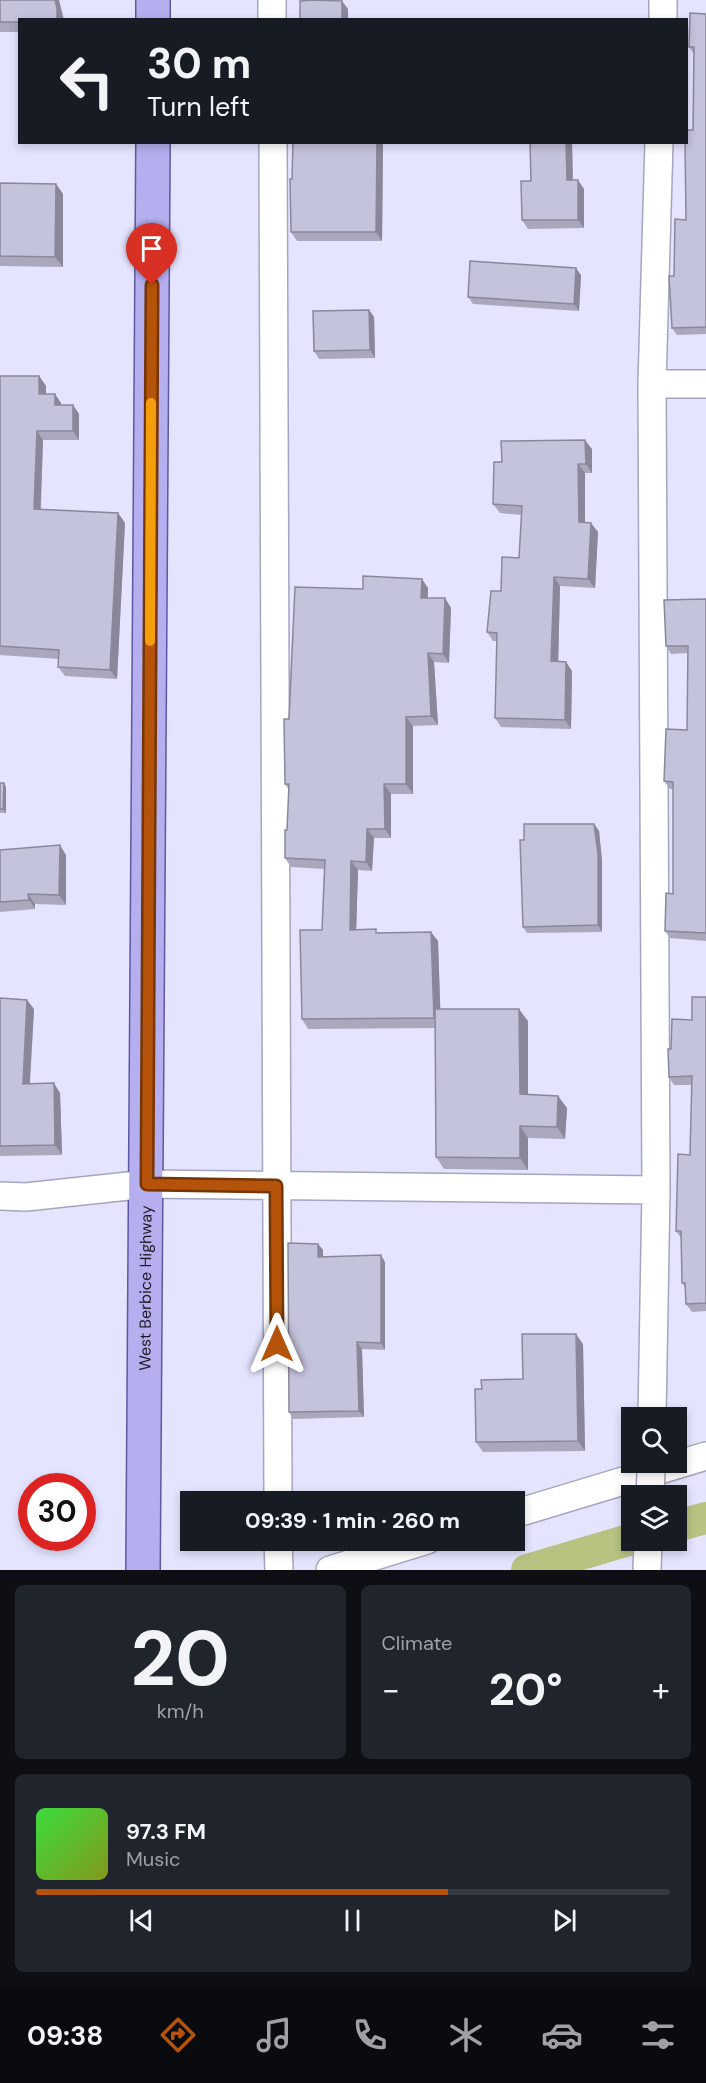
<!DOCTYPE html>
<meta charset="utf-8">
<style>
:root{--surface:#171b24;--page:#20242c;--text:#f1f3f6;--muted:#9ea1a6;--line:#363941;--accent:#b45309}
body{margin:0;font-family:"DM Sans",sans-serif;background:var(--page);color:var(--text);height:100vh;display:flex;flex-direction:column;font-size:22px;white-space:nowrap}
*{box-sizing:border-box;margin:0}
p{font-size:20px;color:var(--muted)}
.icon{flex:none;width:33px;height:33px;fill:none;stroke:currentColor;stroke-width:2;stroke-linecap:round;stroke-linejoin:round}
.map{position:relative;height:1570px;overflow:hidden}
.panel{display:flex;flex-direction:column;gap:15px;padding:15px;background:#0d0f14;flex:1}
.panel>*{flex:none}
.guide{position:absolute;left:18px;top:18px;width:670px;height:126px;border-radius:0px;box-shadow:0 3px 9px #0003;background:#171b24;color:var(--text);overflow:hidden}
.tools{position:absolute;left:621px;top:1407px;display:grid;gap:12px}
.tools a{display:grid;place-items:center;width:66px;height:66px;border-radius:0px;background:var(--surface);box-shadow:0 3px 9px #0003;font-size:30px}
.speed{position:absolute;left:18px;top:1473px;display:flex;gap:12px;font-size:30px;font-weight:700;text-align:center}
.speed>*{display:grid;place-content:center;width:78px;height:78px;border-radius:50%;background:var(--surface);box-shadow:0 3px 9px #0003;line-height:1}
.speed .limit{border:9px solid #d22;background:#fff;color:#111}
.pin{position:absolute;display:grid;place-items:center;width:51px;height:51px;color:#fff;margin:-62px -26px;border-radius:50% 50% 50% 0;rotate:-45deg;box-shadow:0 0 6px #0007}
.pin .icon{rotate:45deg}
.me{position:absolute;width:66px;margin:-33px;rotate:0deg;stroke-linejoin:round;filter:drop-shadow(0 0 4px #0008)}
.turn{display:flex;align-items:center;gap:21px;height:126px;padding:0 30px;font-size:27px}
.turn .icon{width:78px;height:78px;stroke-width:2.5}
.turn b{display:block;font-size:42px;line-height:51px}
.big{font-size:45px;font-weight:700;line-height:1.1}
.panel .card{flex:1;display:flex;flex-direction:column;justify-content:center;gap:9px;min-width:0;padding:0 21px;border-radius:9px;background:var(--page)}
.panel .dial{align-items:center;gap:0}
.dial b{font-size:78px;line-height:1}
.song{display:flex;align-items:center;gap:18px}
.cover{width:72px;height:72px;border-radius:9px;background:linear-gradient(135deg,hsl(120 70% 55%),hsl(70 70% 35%))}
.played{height:6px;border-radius:3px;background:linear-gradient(90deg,var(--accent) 65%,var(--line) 65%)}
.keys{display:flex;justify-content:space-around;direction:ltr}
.heat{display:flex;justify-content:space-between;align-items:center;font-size:33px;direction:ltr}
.panel .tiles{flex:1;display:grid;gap:15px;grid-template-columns:1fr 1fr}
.card:last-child{grid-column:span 2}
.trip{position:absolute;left:180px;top:1491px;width:345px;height:60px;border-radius:0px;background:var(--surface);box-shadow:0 3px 9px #0003;font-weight:700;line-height:60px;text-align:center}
.tab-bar{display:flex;height:96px;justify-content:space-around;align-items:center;background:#090b0e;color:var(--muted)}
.tab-bar .icon{width:42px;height:42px}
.tab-bar .current{color:var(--accent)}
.tab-bar b{font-size:27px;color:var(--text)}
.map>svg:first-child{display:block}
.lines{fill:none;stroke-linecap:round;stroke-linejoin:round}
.canal{stroke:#b8c382;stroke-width:32}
.street-casing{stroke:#a5a5bd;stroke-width:30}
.primary-casing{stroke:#5f58a1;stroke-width:36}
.street{stroke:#fff;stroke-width:27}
.primary{stroke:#b5afef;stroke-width:33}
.street-bridge-casing{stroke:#a5a5bd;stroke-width:30;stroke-linecap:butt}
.street-bridge{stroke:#fff;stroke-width:27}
.wall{fill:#a9a8bd}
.shaded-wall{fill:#89889a}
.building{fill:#c4c3dc;stroke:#89889a;stroke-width:1.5}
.route-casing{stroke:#753606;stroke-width:15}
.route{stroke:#b45309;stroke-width:10}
.slow{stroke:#f59e0b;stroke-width:10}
.labels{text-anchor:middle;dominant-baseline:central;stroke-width:4.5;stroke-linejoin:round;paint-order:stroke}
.street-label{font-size:16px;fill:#1b1a23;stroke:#f3f3fe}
</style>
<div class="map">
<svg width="706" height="1570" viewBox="0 0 706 1570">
<rect width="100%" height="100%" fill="#e4e4fe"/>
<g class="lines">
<path class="canal" d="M676,1526L706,1518
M527,1570L632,1539"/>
<defs>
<path id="street" d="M272,0V20
M663,20V0
M273,142L278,1502
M652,384H706
M0,1196L26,1197L147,1184L656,1190
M652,1418L656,1190L652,384L659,142
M514,1514L706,1456
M278,1540L279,1570
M330,1570L427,1540
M647,1570L648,1540"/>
<g id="primary">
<path d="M153,20V0"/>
<path id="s1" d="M143,1570L153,142"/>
</g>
</defs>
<use href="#street" class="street-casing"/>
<use href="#primary" class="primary-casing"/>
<use href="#street" class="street"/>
<use href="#primary" class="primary"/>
<defs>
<path id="street-bridge" d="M650,1496L651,1472"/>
</defs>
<use href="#street-bridge" class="street-bridge-casing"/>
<use href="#street-bridge" class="street-bridge"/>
</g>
<path class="wall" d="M0,0L64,18V20H20V32H0Z
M706,14V334L677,335L672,328L674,276L686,220L693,130L694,54L689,47Z
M293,142H381L383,145L382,241H297L291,232Z
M530,142H572L573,180L584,189V228L528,229L522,220L531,181Z
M0,183L56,184L63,194V267L0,266Z
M581,275L579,311L473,304L468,297Z
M369,310L374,317L375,358L319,359L314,351Z
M0,376H39L46,386V394L61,403V405H73L79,414V440H43L41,509L118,513L125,523L117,679L65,676L58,667L59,659L0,655Z
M592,449V473H585V522L598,532L595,588L560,586L558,661L566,662L572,671L571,729L501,727L495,718L497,641H493L487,632L501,591L519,558L522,515L500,513L493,504L502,462Z
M428,588V598H445L451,608L449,663L434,662L438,725L413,726V794H391V838H374L372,871L358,870L356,930L438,941L440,1009L528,1021V1095L558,1096L567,1108L565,1139L528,1138V1170L444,1169L436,1157L435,1028L308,1029L302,1019L322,930L324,869L291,867L285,858L287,830L289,790L285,784L289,719L363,589Z
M706,599V941L670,938L665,931L673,894V789H670L664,781L687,730L688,653L671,654L666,646Z
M0,783H4L6,787V813H0Z
M594,824L599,831L602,861V932L527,933L523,927L524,840Z
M0,850L66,855V905L35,904V909L0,912Z
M706,997V1311L692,1312L686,1304V1288L682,1283L681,1238L676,1231L690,1155L692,1085H674L669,1077L671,1049L692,1020Z
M0,998L34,1009L30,1084L60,1093L62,1155L0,1156Z
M318,1244L323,1250V1257L385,1262V1350L362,1349L364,1417L293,1419L289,1412Z
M583,1344L585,1451L483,1452L476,1442L482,1389L523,1379Z"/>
<path class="shaded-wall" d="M55,0H59L64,20H57Z
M342,1L348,9V20H342Z
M377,142H381L383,145L382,241L376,232Z
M566,142H572L573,189L567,180Z
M578,180L584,189V228L578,220Z
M56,184L63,194V267L55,257Z
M576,268L581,275L579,311L574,304Z
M369,310L374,317L375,358L370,350Z
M39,376L46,386V403L39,394Z
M55,394L61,403L62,414L55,405Z
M73,405L79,414V440L73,431Z
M37,431L43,440L40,518L34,509Z
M585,440L592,449V473L586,464Z
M578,464L585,473V531L579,522Z
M118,513L125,523L117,679L110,670Z
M591,523L598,532L595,588L588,579Z
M554,577L560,586L558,670L551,661Z
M422,579L428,588L427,607L421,598Z
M445,598L451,608L449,663L443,654Z
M428,653L434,662L438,725L431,716Z
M566,662L572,671L571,729L565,720Z
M406,717L413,726V794L406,784Z
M4,783L6,787V813L3,809Z
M384,784L391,794V838L385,829Z
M594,824L599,831L602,861V932L598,925Z
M367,829L374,838L372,871L366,862Z
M60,845L66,855V905L59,895Z
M351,861L358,870L356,939L350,930Z
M28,894L35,904V909L29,900Z
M431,932L438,941L441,1028L434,1018Z
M27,1000L34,1009L29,1094L23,1084Z
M519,1009L528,1021V1107L520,1094Z
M54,1083L60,1093L62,1155L55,1145Z
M558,1096L567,1108L565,1139L557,1127Z
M520,1126L528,1138V1170L520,1158Z
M318,1244L323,1250V1264L318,1257Z
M381,1255L385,1262V1350L381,1343Z
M576,1334L583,1344L585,1451L578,1441Z
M357,1342L362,1349L364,1417L359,1411Z"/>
<path class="building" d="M0,0H55L57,8V20H20V22H0Z
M312,0L342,1V20H300V1Z
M690,13L706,14V327L672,328L669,276H674L675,219L686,220L685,142H687V130H693L694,47H689Z
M293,142H377L376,232H291L290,179H292Z
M530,142H566L567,180H578V220H522L521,181H531Z
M0,183L56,184L55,257L0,256Z
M470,261L576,268L574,304L468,297Z
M369,310L370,350L314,351L313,311Z
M0,376H39V394H55V405H73V431H37L34,509L118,513L110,670L58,667L59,650L0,646Z
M585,440L586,464H578L579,522L591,523L588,579L554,577L551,661L566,662L565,720L495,718L497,633L487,632L491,591H501L502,557L519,558L522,506L493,504L494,462H502L501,441Z
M363,576L422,579L421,598H445L443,654L428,653L431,716L406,717V784H384L385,829H367L366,862L351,861L350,930L376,929V933L431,932L434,1018L302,1019L300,930H322L325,860L285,858V830H287L289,784H285L284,719H289L295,587L363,589Z
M706,599V933L665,931L666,893L673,894V782L664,781L666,729L687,730L688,646H666L664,600Z
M0,783H4L3,809H0Z
M524,824H594L598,854V925L523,927L520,840H524Z
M60,845L59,895L28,894L29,900L0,902V850Z
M692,997H706V1303L686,1304L685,1283H682L681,1231H676L678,1154L690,1155L692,1076L669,1077L668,1049H671L672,1019L692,1020Z
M0,998L27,1000L23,1084L54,1083L55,1145L0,1146Z
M435,1009H519L520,1094L558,1096L557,1127L520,1126V1158L436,1157Z
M288,1243L318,1244V1257L381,1255V1343L357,1342L359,1411L289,1412Z
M522,1334H576L578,1441L476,1442L475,1389H482L481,1380L523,1379Z"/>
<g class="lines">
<defs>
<path id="route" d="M152,285L147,1184L276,1186L277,1344"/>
</defs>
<use href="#route" class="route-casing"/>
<use href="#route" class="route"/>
<path class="slow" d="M150,641L151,403"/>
</g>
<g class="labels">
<g class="street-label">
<text stroke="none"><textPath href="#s1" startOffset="282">West Berbice Highway</textPath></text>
</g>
</g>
</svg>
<div class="tools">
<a><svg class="icon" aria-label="search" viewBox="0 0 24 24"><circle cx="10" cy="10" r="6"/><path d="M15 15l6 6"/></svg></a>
<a><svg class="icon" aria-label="layers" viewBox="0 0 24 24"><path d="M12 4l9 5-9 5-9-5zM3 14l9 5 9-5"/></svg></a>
</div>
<div class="speed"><div class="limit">30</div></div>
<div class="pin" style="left:152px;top:285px;background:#d93025"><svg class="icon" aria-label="arrive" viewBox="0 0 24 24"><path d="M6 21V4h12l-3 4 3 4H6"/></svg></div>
<svg class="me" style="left:277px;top:1344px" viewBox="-20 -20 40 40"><path d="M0-17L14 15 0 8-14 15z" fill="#b45309" stroke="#fff" stroke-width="4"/></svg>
<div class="trip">09:39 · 1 min · 260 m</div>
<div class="guide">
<div class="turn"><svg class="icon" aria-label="left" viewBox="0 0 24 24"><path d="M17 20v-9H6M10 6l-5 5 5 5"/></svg><div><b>30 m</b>Turn left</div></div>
</div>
</div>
<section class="panel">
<div class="tiles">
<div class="card dial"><b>20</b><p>km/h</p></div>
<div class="card"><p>Climate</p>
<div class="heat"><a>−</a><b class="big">20°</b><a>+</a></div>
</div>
<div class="card">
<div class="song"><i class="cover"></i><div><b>97.3 FM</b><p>Music</p></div></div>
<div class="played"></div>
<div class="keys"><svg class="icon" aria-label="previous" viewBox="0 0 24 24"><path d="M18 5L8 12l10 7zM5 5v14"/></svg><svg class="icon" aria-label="pause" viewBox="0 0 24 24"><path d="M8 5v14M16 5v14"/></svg><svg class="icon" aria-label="next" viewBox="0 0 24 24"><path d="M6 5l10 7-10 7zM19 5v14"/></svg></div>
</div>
</div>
</section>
<nav class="tab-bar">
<b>09:38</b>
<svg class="icon current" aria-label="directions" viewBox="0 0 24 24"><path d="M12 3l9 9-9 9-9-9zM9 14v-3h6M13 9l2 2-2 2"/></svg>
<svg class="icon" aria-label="music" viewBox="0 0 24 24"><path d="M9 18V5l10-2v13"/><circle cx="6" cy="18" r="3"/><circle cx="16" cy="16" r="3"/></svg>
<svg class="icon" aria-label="phone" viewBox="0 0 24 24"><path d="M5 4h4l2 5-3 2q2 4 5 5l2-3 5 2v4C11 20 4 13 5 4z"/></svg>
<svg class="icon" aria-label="climate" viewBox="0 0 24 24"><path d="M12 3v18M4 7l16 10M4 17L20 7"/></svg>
<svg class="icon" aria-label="car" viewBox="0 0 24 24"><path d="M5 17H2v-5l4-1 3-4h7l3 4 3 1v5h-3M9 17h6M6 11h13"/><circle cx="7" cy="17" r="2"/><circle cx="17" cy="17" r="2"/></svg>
<svg class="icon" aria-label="filters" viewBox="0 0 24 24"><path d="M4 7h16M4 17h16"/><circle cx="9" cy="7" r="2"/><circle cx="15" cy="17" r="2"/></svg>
</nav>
